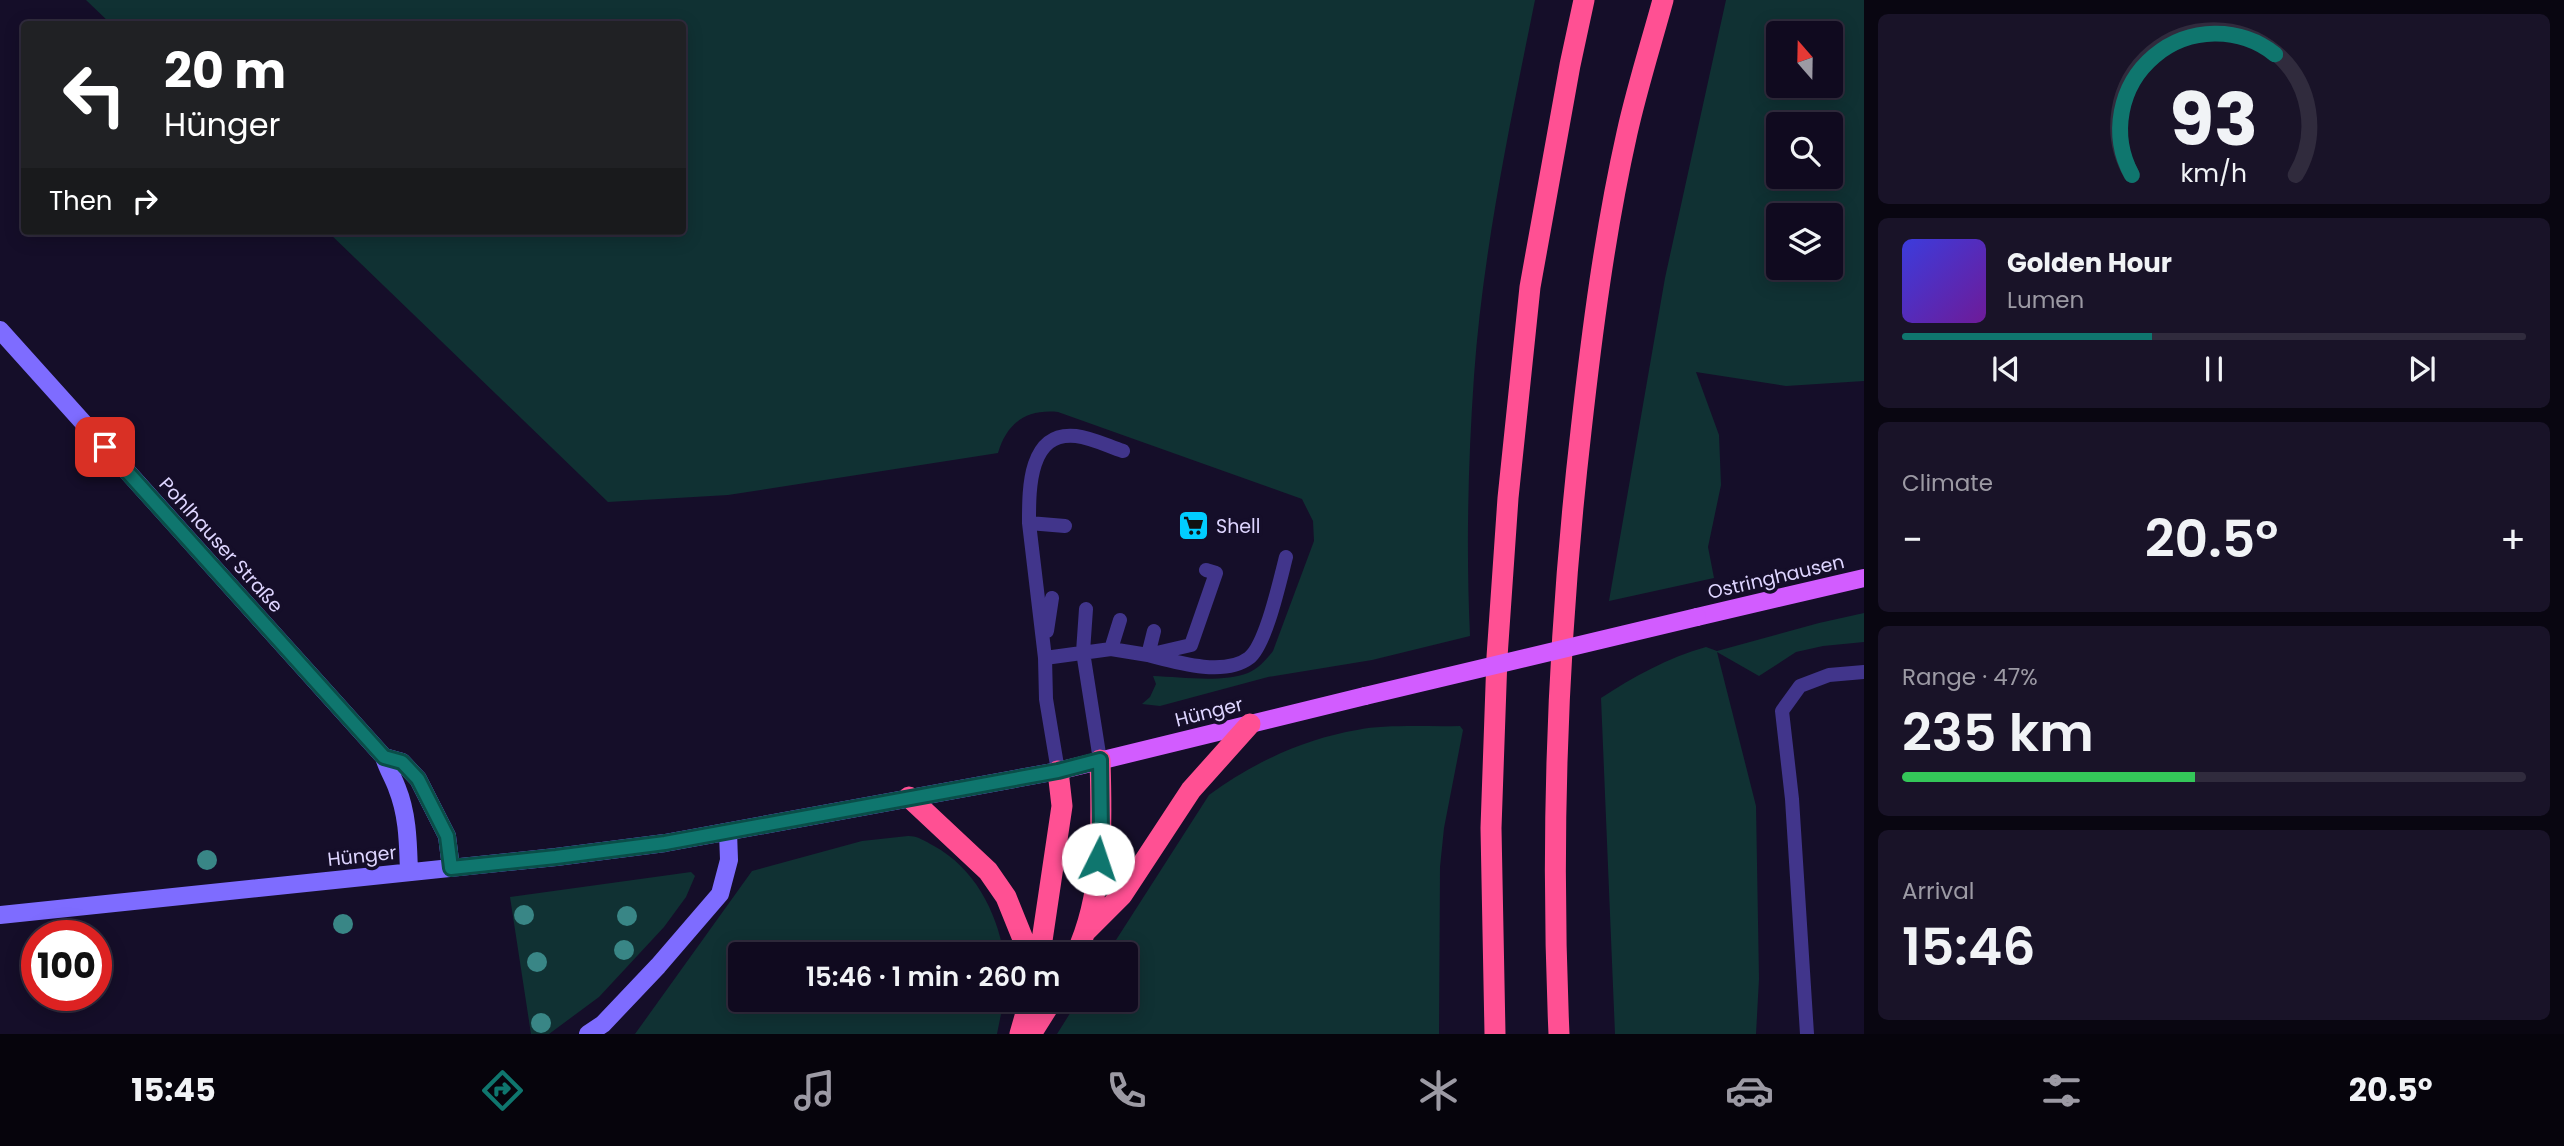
<!DOCTYPE html>
<meta charset="utf-8">
<style>
:root{--surface:#100a1f;--page:#191328;--text:#f1f3f6;--muted:#9c9aa4;--line:#302b3d;--accent:#0f766e}
body{margin:0;font-family:Poppins,sans-serif;background:var(--page);color:var(--text);height:100vh;display:flex;flex-direction:column;font-size:26px;white-space:nowrap}
*{box-sizing:border-box;margin:0}
p{font-size:23px;color:var(--muted)}
.icon{flex:none;width:38px;height:38px;fill:none;stroke:currentColor;stroke-width:2;stroke-linecap:round;stroke-linejoin:round}
.map{position:relative;flex:1;overflow:hidden}
.panel{display:flex;flex-direction:column;gap:14px;padding:14px;background:#090611;width:700px}
.panel>*{flex:none}
.top-card{position:absolute;left:21px;top:21px;width:665px;height:214px;border-radius:7px;box-shadow:0 4px 18px #0003,0 0 0 2px var(--line);background:#202124;color:#fff;overflow:hidden}
.needle{width:46px;rotate:340deg}
.buttons{position:absolute;left:1766px;top:21px;display:grid;gap:14px}
.buttons a{display:grid;place-items:center;width:77px;height:77px;border-radius:7px;background:var(--surface);box-shadow:0 4px 18px #0003,0 0 0 2px var(--line);font-size:35px}
.speed{position:absolute;left:21px;top:920px;display:flex;gap:14px;font-size:35px;font-weight:700;text-align:center}
.speed>*{display:grid;place-content:center;width:91px;height:91px;border-radius:50%;background:var(--surface);box-shadow:0 4px 18px #0003,0 0 0 2px var(--line);line-height:1}
.speed .limit{border:10px solid #d22;background:#fff;color:#111}
.pin{position:absolute;display:grid;place-items:center;width:60px;height:60px;color:#fff;margin:-30px;border-radius:14px;box-shadow:0 4px 10px #0006}
.me{position:absolute;width:77px;margin:-38px;rotate:4deg;stroke-linejoin:round;filter:drop-shadow(0 0 5px #0008)}
.turn{display:flex;align-items:center;gap:24px;height:147px;padding:0 28px;font-size:32px}
.turn .icon{width:91px;height:91px;stroke-width:2.5}
.turn b{display:block;font-size:49px;line-height:60px}
.then{display:flex;align-items:center;height:66px;padding:0 28px;background:#0003;gap:14px;font-size:26px}
.big{font-size:52px;font-weight:600;line-height:1.1}
.panel .widget{flex:1;display:flex;flex-direction:column;justify-content:center;gap:10px;min-width:0;padding:0 24px;border-radius:10px;background:var(--page)}
.panel .dial{align-items:center;gap:0}
.dial svg{height:182px;overflow:visible;fill:none;stroke:var(--line);stroke-width:7;stroke-linecap:round;text-anchor:middle}
.dial text{fill:var(--text);stroke:none}
.song{display:flex;align-items:center;gap:21px}
.cover{width:84px;height:84px;border-radius:10px;background:linear-gradient(135deg,hsl(240 70% 55%),hsl(280 70% 35%))}
.played{height:7px;border-radius:4px;background:linear-gradient(90deg,var(--accent) 40%,var(--line) 40%)}
.keys{display:flex;justify-content:space-around;direction:ltr}
.heat{display:flex;justify-content:space-between;align-items:center;font-size:38px;direction:ltr}
.charge{height:10px;border-radius:5px;background:linear-gradient(90deg,#34c759 47%,var(--line) 0)}
.trip{position:absolute;left:728px;top:942px;width:410px;height:70px;border-radius:7px;background:var(--surface);box-shadow:0 4px 18px #0003,0 0 0 2px var(--line);font-weight:600;line-height:70px;text-align:center}
.tab-bar{display:flex;height:112px;justify-content:space-around;align-items:center;background:#06040c;color:var(--muted)}
.tab-bar .icon{width:49px;height:49px}
.tab-bar .current{color:var(--accent)}
.tab-bar b{font-size:32px;color:var(--text)}
main{display:flex;flex:1;min-height:0}
.map>svg:first-child{display:block}
.green{fill:#103133;fill-rule:evenodd}
.lines{fill:none;stroke-linecap:round;stroke-linejoin:round}
.lane{stroke:#41358b;stroke-width:14}
.secondary{stroke:#7e6cff;stroke-width:18}
.primary{stroke:#d25cff;stroke-width:18}
.highway{stroke:#ff5093;stroke-width:21}
.primary-bridge{stroke:#d25cff;stroke-width:18}
.tree{fill:#398686}
.route-casing{stroke:#0a4d48;stroke-width:18}
.route{stroke:#0f766e;stroke-width:12}
.labels{text-anchor:middle;dominant-baseline:central;stroke-width:7;stroke-linejoin:round;paint-order:stroke}
.poi-label{font-size:19px;fill:#ded5ff;stroke:#150e29;text-anchor:start}
.street-label{font-size:19px;fill:#ded5ff;stroke:#150e29}
</style>
<main>
<div class="map">
<svg width="1864" height="1034" viewBox="0 0 1864 1034">
<rect width="100%" height="100%" fill="#150e29"/>
<path class="green" d="M86,0H1535C1510,124 1483,250 1474,376C1468,463 1466,549 1470,636L1372,660L1268,677L1160,706L1142,704L1150,697L1156,684L1153,676C1181,677 1222,683 1248,673C1258,669 1266,660 1273,651L1314,541L1313,521L1302,499L1058,412C1026,409 1007,423 998,453L728,495L608,502L327,231H682V24H111Z
M1726,0H1864V381L1786,386L1696,372L1719,435L1721,485L1708,547L1714,578L1609,601L1665,278ZM1778,33H1830V86H1778ZM1778,124H1830V177H1778ZM1778,215H1830V268H1778Z
M1864,613V642L1823,646L1796,652L1759,676L1717,652L1756,806L1759,979L1756,1034H1615L1601,698C1633,677 1669,657 1706,647L1717,651L1819,623Z
M1460,726L1463,730L1444,828L1440,867L1439,1034H1057L1079,999H1125V954H1107L1209,795C1252,763 1304,739 1357,730C1387,724 1428,727 1460,726Z
M908,836C918,836 925,841 934,846C974,868 996,910 1004,954H740V999H1004L997,1034H635L752,871L862,841Z
M691,872L695,876L686,897L664,927L599,997L549,1034H531L510,897Z"/>
<g class="lines">
<path class="lane" d="M1029,523C1029,490 1028,431 1076,436C1092,438 1108,446 1123,451
M1065,526L1029,523L1045,658L1111,649L1148,655L1191,645L1216,573L1206,570
M1086,609L1083,652L1100,760
M1047,631L1052,598
M1154,631L1148,655C1175,662 1224,677 1249,658C1266,645 1280,580 1286,557
M1111,649L1120,620
M1045,658L1046,699L1058,771
M1807,1034L1792,799L1782,711L1800,686L1829,675L1864,672"/>
<path class="secondary" d="M0,330L384,757C387,768 393,777 397,788C408,815 408,844 409,872
M384,757L402,762L418,779L447,836L451,868
M0,915L556,857L665,843L1058,771
M588,1034L603,1024L658,966L720,894L729,860L728,832"/>
<path class="primary" d="M1697,617L1864,578
M1058,771L1365,696"/>
<path class="highway" d="M909,797L988,871L1006,897L1029,954
M1087,930L1122,895L1191,790L1250,724
M1040,954L1062,806L1058,771
M1076,954C1104,894 1102,825 1100,760
M1020,1034L1030,999
M1031,1034L1053,999
M1495,1034L1491,828L1497,657L1508,498L1530,287L1570,65L1584,0
M1559,1034C1550,833 1558,631 1581,431C1592,332 1605,231 1627,133C1637,88 1651,44 1663,0"/>
<path class="primary-bridge" d="M1365,696L1697,617"/>
</g>
<g class="tree">
<circle cx="207" cy="860" r="10"/>
<circle cx="524" cy="915" r="10"/>
<circle cx="627" cy="916" r="10"/>
<circle cx="343" cy="924" r="10"/>
<circle cx="624" cy="950" r="10"/>
<circle cx="537" cy="962" r="10"/>
<circle cx="541" cy="1023" r="10"/>
</g>
<g class="lines">
<defs>
<path id="route" d="M105,447L384,757L402,762L418,779L447,836L451,868L556,857L665,843L1058,771L1100,760L1101,833L1098,859"/>
</defs>
<use href="#route" class="route-casing"/>
<use href="#route" class="route"/>
</g>
<defs>
<symbol id="supermarket-square" viewBox="-11 -11 22 22"><rect x="-9" y="-9" width="18" height="18" rx="4" fill="#01cdff" stroke="#150e29"/><path d="M-6-5.5h2.5l.6 2H6L4.5 2H-2.5L-4.4-4H-6ZM-1.5 3.2a1.3 1.3 0 1 0 .1 0ZM3 3.2a1.3 1.3 0 1 0 .1 0Z" fill="#111"/></symbol>
</defs>
<g fill-rule="evenodd">
<use href="#supermarket-square" x="1176" y="508" width="35" height="35"/>
</g>
<g class="labels">
<g class="poi-label">
<text x="1216" y="526">Shell</text>
</g>
<g class="street-label">
<text transform="translate(221 545) rotate(48)">Pohlhauser Straße</text>
<text transform="translate(1776 577) rotate(-13)">Ostringhausen</text>
<text transform="translate(1209 712) rotate(-14)">Hünger</text>
<text transform="translate(362 856) rotate(-6)">Hünger</text>
</g>
</g>
</svg>
<div class="buttons">
<a><svg class="needle" viewBox="-14 -14 28 28"><path d="M0-13l5 13h-10z" fill="#e53935"/><path d="M0 13l5-13h-10z" fill="#9c9aa4"/></svg></a>
<a><svg class="icon" aria-label="search" viewBox="0 0 24 24"><circle cx="10" cy="10" r="6"/><path d="M15 15l6 6"/></svg></a>
<a><svg class="icon" aria-label="layers" viewBox="0 0 24 24"><path d="M12 4l9 5-9 5-9-5zM3 14l9 5 9-5"/></svg></a>
</div>
<div class="speed"><div class="limit">100</div></div>
<div class="pin" style="left:105px;top:447px;background:#d93025"><svg class="icon" aria-label="arrive" viewBox="0 0 24 24"><path d="M6 21V4h12l-3 4 3 4H6"/></svg></div>
<svg class="me" style="left:1098px;top:859px" viewBox="-20 -20 40 40"><circle r="19" fill="#fff"/><path d="M0-13L10 11 0 6-10 11z" fill="#0f766e"/></svg>
<div class="trip">15:46 · 1 min · 260 m</div>
<div class="top-card">
<div class="turn"><svg class="icon" aria-label="left" viewBox="0 0 24 24"><path d="M17 20v-9H6M10 6l-5 5 5 5"/></svg><div><b>20 m</b>Hünger</div></div>
<div class="then">Then<svg class="icon" aria-label="right" viewBox="0 0 24 24"><path d="M7 20v-9h11M14 6l5 5-5 5"/></svg></div>
</div>
</div>
<section class="panel">
<div class="widget dial"><svg viewBox="0 0 100 80">
<path d="M14 69A42 42 0 1 1 86 69"/>
<path d="M14 69A42 42 0 0 1 77 16" stroke="#0f766e"/>
<text x="50" y="56" font-size="32" font-weight="700">93</text>
<text x="50" y="72" font-size="11">km/h</text>
</svg></div>
<div class="widget">
<div class="song"><i class="cover"></i><div><b>Golden Hour</b><p>Lumen</p></div></div>
<div class="played"></div>
<div class="keys"><svg class="icon" aria-label="previous" viewBox="0 0 24 24"><path d="M18 5L8 12l10 7zM5 5v14"/></svg><svg class="icon" aria-label="pause" viewBox="0 0 24 24"><path d="M8 5v14M16 5v14"/></svg><svg class="icon" aria-label="next" viewBox="0 0 24 24"><path d="M6 5l10 7-10 7zM19 5v14"/></svg></div>
</div>
<div class="widget"><p>Climate</p>
<div class="heat"><a>−</a><b class="big">20.5°</b><a>+</a></div>
</div>
<div class="widget"><p>Range · 47%</p><b class="big">235 km</b><div class="charge"></div></div>
<div class="widget"><p>Arrival</p><b class="big">15:46</b></div>
</section>
</main>
<nav class="tab-bar">
<b>15:45</b>
<svg class="icon current" aria-label="directions" viewBox="0 0 24 24"><path d="M12 3l9 9-9 9-9-9zM9 14v-3h6M13 9l2 2-2 2"/></svg>
<svg class="icon" aria-label="music" viewBox="0 0 24 24"><path d="M9 18V5l10-2v13"/><circle cx="6" cy="18" r="3"/><circle cx="16" cy="16" r="3"/></svg>
<svg class="icon" aria-label="phone" viewBox="0 0 24 24"><path d="M5 4h4l2 5-3 2q2 4 5 5l2-3 5 2v4C11 20 4 13 5 4z"/></svg>
<svg class="icon" aria-label="climate" viewBox="0 0 24 24"><path d="M12 3v18M4 7l16 10M4 17L20 7"/></svg>
<svg class="icon" aria-label="car" viewBox="0 0 24 24"><path d="M5 17H2v-5l4-1 3-4h7l3 4 3 1v5h-3M9 17h6M6 11h13"/><circle cx="7" cy="17" r="2"/><circle cx="17" cy="17" r="2"/></svg>
<svg class="icon" aria-label="filters" viewBox="0 0 24 24"><path d="M4 7h16M4 17h16"/><circle cx="9" cy="7" r="2"/><circle cx="15" cy="17" r="2"/></svg>
<b>20.5°</b>
</nav>
